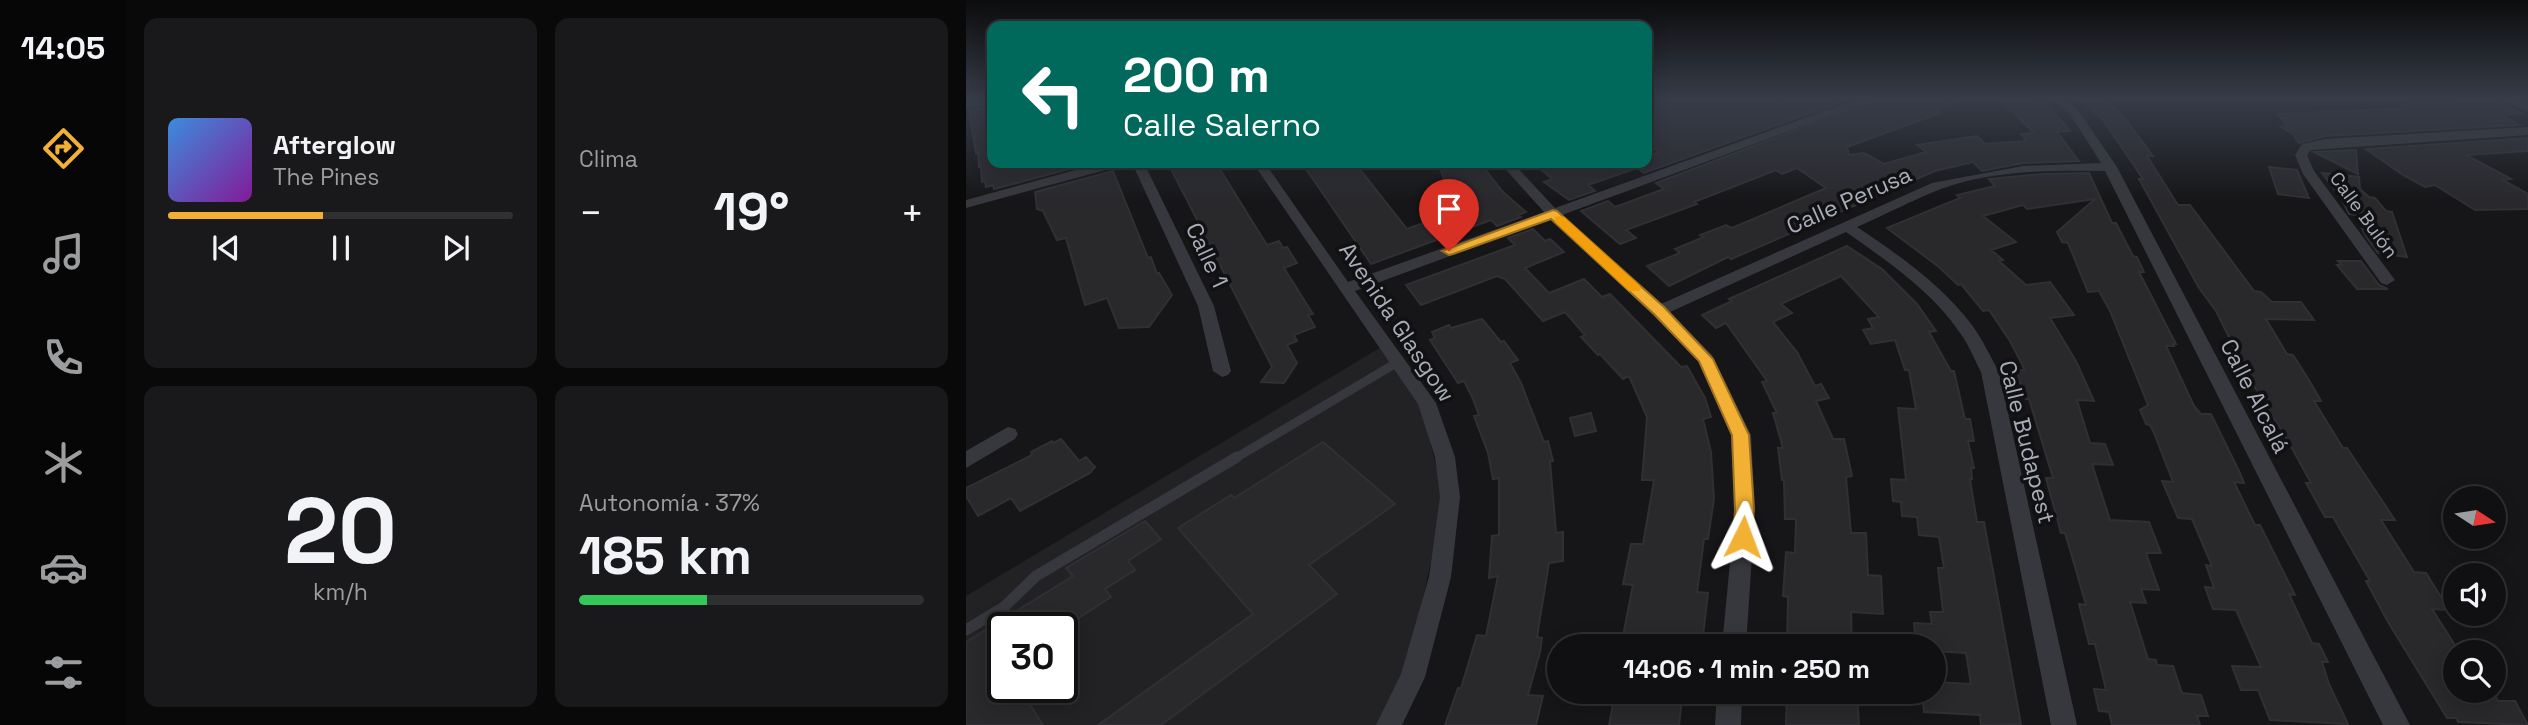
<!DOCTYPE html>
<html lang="es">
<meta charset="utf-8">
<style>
:root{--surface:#101012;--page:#19191b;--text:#f1f3f6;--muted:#9c9d9f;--line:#303032;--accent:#f2b134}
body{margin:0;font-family:"Space Grotesk",sans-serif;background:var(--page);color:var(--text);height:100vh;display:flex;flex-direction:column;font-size:26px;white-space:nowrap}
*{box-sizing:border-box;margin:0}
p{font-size:23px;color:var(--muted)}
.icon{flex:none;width:38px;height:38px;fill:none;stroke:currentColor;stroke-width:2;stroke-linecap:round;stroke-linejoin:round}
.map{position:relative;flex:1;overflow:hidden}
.drawer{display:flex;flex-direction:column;gap:18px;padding:18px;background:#09090a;width:840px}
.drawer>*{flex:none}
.hud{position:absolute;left:21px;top:21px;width:665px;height:147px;border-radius:14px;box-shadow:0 4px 18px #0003,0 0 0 2px var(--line);background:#00695c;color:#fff;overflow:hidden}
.needle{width:46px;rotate:102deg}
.controls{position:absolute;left:1477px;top:486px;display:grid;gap:14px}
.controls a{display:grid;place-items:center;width:63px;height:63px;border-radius:50%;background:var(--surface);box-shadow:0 4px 18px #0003,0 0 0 2px var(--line);font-size:35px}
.speed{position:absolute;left:21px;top:612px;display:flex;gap:14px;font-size:35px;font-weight:700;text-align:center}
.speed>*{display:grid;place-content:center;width:91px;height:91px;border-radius:50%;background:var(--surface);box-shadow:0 4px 18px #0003,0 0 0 2px var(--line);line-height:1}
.speed .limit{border:4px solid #111;border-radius:10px;background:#fff;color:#111}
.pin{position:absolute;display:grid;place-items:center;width:60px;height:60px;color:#fff;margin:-72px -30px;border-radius:50% 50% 50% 0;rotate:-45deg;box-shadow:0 0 7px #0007}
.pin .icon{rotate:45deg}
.me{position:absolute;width:77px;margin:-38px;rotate:3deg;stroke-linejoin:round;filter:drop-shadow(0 0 5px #0008)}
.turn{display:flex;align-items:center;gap:24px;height:147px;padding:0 21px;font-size:32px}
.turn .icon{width:91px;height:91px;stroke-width:2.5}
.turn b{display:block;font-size:49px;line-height:60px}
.big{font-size:52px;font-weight:700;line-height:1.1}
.drawer .tile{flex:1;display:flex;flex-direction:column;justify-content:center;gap:10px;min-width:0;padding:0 24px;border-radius:14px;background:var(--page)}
.drawer .dial{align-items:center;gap:0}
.dial b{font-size:91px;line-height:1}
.song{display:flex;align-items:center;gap:21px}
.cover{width:84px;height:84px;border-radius:10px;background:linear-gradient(135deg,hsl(210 70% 55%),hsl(290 70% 35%))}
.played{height:7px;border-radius:4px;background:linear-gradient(90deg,var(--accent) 45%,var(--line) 45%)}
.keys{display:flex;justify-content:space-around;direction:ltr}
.heat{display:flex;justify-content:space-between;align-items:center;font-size:38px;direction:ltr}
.charge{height:10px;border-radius:5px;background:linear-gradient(90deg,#34c759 37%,var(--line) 0)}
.drawer .tiles{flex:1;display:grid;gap:18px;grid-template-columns:repeat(2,1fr)}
.trip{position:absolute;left:581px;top:634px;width:399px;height:70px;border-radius:35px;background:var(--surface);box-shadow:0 4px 18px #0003,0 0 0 2px var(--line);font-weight:700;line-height:70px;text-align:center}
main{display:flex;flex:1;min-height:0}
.dock{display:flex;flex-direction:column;width:126px;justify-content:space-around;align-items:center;background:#060607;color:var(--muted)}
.dock .icon{width:49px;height:49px}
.dock .current{color:var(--accent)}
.dock b{font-size:32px;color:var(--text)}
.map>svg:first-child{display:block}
.built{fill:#222225;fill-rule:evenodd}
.building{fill:#29292c;stroke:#303034;stroke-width:2}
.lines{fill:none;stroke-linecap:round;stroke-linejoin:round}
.service-far1{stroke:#37383d;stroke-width:9}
.service{stroke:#37383d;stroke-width:11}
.minor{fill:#37383d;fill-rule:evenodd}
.route{fill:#f2b134;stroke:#9d7322;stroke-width:2}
.slow{fill:#f59e0b}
.labels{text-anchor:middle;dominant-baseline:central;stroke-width:7;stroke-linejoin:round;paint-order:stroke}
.far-street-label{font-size:19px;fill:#a8adb8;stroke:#111113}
.street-label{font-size:23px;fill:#a8adb8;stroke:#111113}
</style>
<main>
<nav class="dock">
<b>14:05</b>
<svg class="icon current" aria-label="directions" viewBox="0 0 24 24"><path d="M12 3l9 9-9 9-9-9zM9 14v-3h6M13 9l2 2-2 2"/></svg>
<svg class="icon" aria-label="music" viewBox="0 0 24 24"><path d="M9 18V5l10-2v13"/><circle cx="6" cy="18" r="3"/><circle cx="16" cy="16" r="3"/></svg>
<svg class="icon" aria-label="phone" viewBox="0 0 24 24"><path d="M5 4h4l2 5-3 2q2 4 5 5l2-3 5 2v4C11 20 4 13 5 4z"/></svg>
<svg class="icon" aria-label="climate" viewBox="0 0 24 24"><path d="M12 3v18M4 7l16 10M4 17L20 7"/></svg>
<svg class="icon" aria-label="car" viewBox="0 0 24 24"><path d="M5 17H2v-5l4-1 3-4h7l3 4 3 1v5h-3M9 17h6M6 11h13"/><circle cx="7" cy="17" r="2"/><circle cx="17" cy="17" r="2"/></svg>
<svg class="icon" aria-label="filters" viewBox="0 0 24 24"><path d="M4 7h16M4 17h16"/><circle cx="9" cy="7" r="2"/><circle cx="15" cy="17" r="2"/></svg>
</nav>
<section class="drawer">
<div class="tiles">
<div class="tile">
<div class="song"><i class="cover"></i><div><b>Afterglow</b><p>The Pines</p></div></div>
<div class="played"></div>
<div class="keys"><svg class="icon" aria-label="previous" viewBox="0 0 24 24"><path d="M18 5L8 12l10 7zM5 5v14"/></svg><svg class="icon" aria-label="pause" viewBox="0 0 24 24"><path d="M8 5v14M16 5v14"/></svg><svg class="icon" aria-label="next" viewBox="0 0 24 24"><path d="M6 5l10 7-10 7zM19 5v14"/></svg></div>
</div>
<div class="tile"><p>Clima</p>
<div class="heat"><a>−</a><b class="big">19°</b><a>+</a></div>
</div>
<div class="tile dial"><b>20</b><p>km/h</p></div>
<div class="tile"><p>Autonomía · 37%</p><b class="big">185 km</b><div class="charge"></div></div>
</div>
</section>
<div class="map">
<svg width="1562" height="725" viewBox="0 0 1562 725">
<rect width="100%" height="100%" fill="#161618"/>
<path class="built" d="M417,346L455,405L478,499L440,679L414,725H0V596ZM37,628H96V688H37Z"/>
<path class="building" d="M696,99H883L678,173L671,168L622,185L629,191L603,200L578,182L586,179L568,163H681V157L693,152L681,143V104Z
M912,99L995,100L969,110L974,113L881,147L883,155L898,153L918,164L960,152L951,145L1011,136L1019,144L1060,141L1055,134L1068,133L1034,99H1076L1104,131L1091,132L1113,161L1057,163L1016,171L1007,162L969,171L765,259L762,257L703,286L681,266L714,253L709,249L738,237L734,235L760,225L766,228L860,188L831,168L816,174L810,170L728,202L731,204L660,230L670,238L654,244L615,211L642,201L649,207L698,189L690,183Z
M1114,99H1139L1157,116L1187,156H1181L1212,205H1224L1288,291L1295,292L1306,302H1335L1348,320L1300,319L1321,354L1327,355L1343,380L1355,401H1348L1377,448H1381L1429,520H1415L1448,572L1460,573L1483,610L1466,609L1489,645V691H1526L1532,701H1549L1562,725L1492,722L1490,718H1481L1422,622L1400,581H1404L1367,517H1359L1340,483H1345L1322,441L1283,378L1250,311L1233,288L1173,179H1177L1137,120Z
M1511,99H1529L1555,113L1536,115L1553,125L1359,136L1333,143L1326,133L1315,127L1321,126L1312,114L1441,108L1436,105Z
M26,106V163H126L28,189L27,185L20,187L19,181L16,182L15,166L13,167L12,152L10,153L3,111Z
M1562,138V151L1500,155L1545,179L1537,180L1562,194V209L1509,210L1469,185L1459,187L1437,175L1400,149Z
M1390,150L1392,174L1348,152Z
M202,163H250L301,245L313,241L317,248L321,247L331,263L318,268L347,314L342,315L349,327L328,335L331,341L321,345L331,363L318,383L295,382L306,367Z
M336,163H389L441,229L474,217L471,214L488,209L479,193L483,192L472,163H514L537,192L560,212L552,215L555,217L531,226L525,220L405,264Z
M1303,167L1331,170L1343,198L1312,194Z
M147,171L182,258L185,257L191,274L193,273L206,295L183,327L153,328L141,298L119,305L100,238L91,240L77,211L71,209L69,192Z
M1123,173L1146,223H1150L1167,256L1171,257L1178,272H1173L1210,344H1207L1208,346H1200L1228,406L1235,414H1245L1274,473L1278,483L1268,482L1289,525H1294L1329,595L1323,594L1346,643L1353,644L1362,662H1356L1363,684L1382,724L1304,720L1292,690H1275L1266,666L1295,667L1270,610L1247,609L1239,587L1248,588L1240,565L1246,566L1226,519L1212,518L1196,481L1207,482L1188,433L1184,425L1180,424L1174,410L1182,405L1144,311L1133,291L1122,292L1102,243L1096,242L1091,232L1129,199L1061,209L1057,205L1017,216L1050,242L1025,250L1037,260L1033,261L1060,285L1084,282L1108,315L1084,318L1110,361L1128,401L1111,400L1124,443L1139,444L1147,465L1126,464L1144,520L1183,522L1195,553H1180L1193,590L1175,589L1180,603L1164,602L1182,659L1190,660L1191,665L1207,666L1216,693L1235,695L1242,716H1231L1234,725H1146L1143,712L1133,711L1128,689L1140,690L1129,644H1123L1113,604L1120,605L1105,553L1099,533H1095L1080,478H1087L1063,399H1060L1049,370H1059L1044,341L1023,310L1017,311L995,284L992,285L973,267L921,228L994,198L991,195L1029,186L1023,179L1077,174Z
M1356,173L1393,177L1394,189L1403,197L1409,198L1420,211L1426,212L1441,257L1412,253L1399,235L1390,215L1383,214L1375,198Z
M567,229L579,241L584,239L598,252L559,268L583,293L618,279L636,297L644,294L715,367L721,366L739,398L745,417L737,419L745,452L748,499L742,539H738L731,592L742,593L736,644L655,646L667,585L657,584L665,544H677L688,480H676L681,417L663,376L657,379L634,354L632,355L615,337L619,335L599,312L577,321L539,279L531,276L455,305L440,285L549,245L542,238Z
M881,246L916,269L951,304L970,331L963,332L985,371H988L999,419H1004L1008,441H1002L1008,468H1005L1006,479H1004L1011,522H1018L1055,724L1015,725L1014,715L958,712L956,691H968V682L1005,684L1000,653L968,651V646H950L948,623L966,624L964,612H977L972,568H978L973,537L953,535L951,517L936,516L935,502L927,501L925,479L940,480L932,408L950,409L943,370H939L929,340L905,344L897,330L907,328L902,319L913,317L875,276L815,304L826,313L807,322L831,352L849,386L855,384L863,398L850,401L867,439H878L886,476L880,477L885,533H900L902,575L915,576L917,614L885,612L886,646H821L822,597L817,596L820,552L829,553L830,519H819L818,480H816L812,448H817L807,413H811L796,382L801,381L760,323L750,328L736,315L766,301L763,299Z
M1372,261H1395L1413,285L1422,289H1391L1371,265H1376Z
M516,319L535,342L538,341L552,360L544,363L555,383L578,442L582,441L587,461H584L590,533L597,532V561L583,563L571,637L576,638L574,652L562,695L577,696L570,725H479L492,688H495L511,635L520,636L532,576L523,578L526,536L533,535V478L527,479L522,453L508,416L513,415L506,397L498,381L492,383L464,340L469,338L466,332L483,325L485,328Z
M625,413L630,431L609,436L604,418Z
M95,439L113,461L120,457L129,467L124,473L54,511L45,498L12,516L0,496V488L66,455L65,452L86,441L87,443Z
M357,442L429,504L343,565L371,594L195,725H132L287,614L212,528L265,495L268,498Z
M179,521L195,539L162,561L169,570L139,589L145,597L97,628H37V688H62L69,699L63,703L77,725H0V642L107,576L100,568Z
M687,691H717L713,725H643L648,698L686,700Z
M821,691H891L893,725H820Z"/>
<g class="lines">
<path class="service-far1" d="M268,459L432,362"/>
<path class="service" d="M0,630L38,607L70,576L271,457"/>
<path class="minor" d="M14,99H26V103L0,109V103Z
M892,99H910L596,215L695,304L966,183L1057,166L1135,163L1104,114L1086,99H1099L1112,110L1151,167L1444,725H1417L1139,171C1086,170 1025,170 975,189C946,200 919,215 891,227C933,255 976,285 1006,325C1017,340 1024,356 1033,372L1111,725H1085L1015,372C1008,359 1003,345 994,333C966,291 921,261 880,232L704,312L746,355L785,435L789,510L780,646H756L769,510L765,435L733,362L687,315L585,219L389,291L470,403L489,457L494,497L485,577L459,677L436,725H410L435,674L463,577L474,497L469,457L452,404L287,163H299L382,282L578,212L534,163H547L589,208Z
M1535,99H1552L1562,104V112Z
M1562,127V135L1345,150L1341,155L1348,171L1429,280L1421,285L1415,283L1337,174L1329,155L1336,144L1359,139Z
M135,163H155L154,166L0,208V200Z
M166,163H178L248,306L265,371L262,375L256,377L247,371L232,306Z
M42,427L49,429L52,434L49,439L0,468V451Z
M751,691H776L775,725H749Z"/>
</g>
<linearGradient id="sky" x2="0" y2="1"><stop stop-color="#0c0c0d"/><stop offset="0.49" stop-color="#363c48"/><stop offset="1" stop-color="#363c48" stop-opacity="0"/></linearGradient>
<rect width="1562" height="201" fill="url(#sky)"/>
<path class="route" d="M587,210L591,211L698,307L747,359L783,435L788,510L784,543L777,545L770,543L767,537L769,510L766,435L733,361L688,314L585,219L487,254L483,255L476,251Z"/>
<path class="slow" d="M593,216L598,217L673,285L675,288L673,291H663L589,222V217Z"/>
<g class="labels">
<g class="far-street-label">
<text transform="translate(1398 215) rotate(54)">Calle Bulón</text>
</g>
<g class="street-label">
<text transform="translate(883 200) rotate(-24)">Calle Perusa</text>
<text transform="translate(241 255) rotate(65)">Calle 1</text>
<text transform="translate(431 322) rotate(56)">Avenida Glasgow</text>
<text transform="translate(1289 396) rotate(63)">Calle Alcalá</text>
<text transform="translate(1061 442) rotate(76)">Calle Budapest</text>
</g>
</g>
</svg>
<div class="controls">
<a><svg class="needle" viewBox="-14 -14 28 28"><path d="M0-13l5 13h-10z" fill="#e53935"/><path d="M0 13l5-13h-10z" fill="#9c9d9f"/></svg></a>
<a><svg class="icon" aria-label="sound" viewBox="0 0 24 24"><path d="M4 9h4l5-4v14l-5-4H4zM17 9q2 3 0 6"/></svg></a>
<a><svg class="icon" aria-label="search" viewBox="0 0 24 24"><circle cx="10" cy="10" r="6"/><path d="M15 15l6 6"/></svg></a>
</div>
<div class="speed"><div class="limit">30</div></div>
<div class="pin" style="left:483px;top:251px;background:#d93025"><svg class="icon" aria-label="arrive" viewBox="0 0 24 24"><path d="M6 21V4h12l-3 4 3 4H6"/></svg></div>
<svg class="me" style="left:777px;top:537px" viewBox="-20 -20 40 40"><path d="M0-17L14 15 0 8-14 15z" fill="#f2b134" stroke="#fff" stroke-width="4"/></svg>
<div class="trip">14:06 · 1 min · 250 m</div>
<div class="hud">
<div class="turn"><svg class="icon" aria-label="left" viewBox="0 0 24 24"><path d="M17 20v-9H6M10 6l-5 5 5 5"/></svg><div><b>200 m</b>Calle Salerno</div></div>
</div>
</div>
</main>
